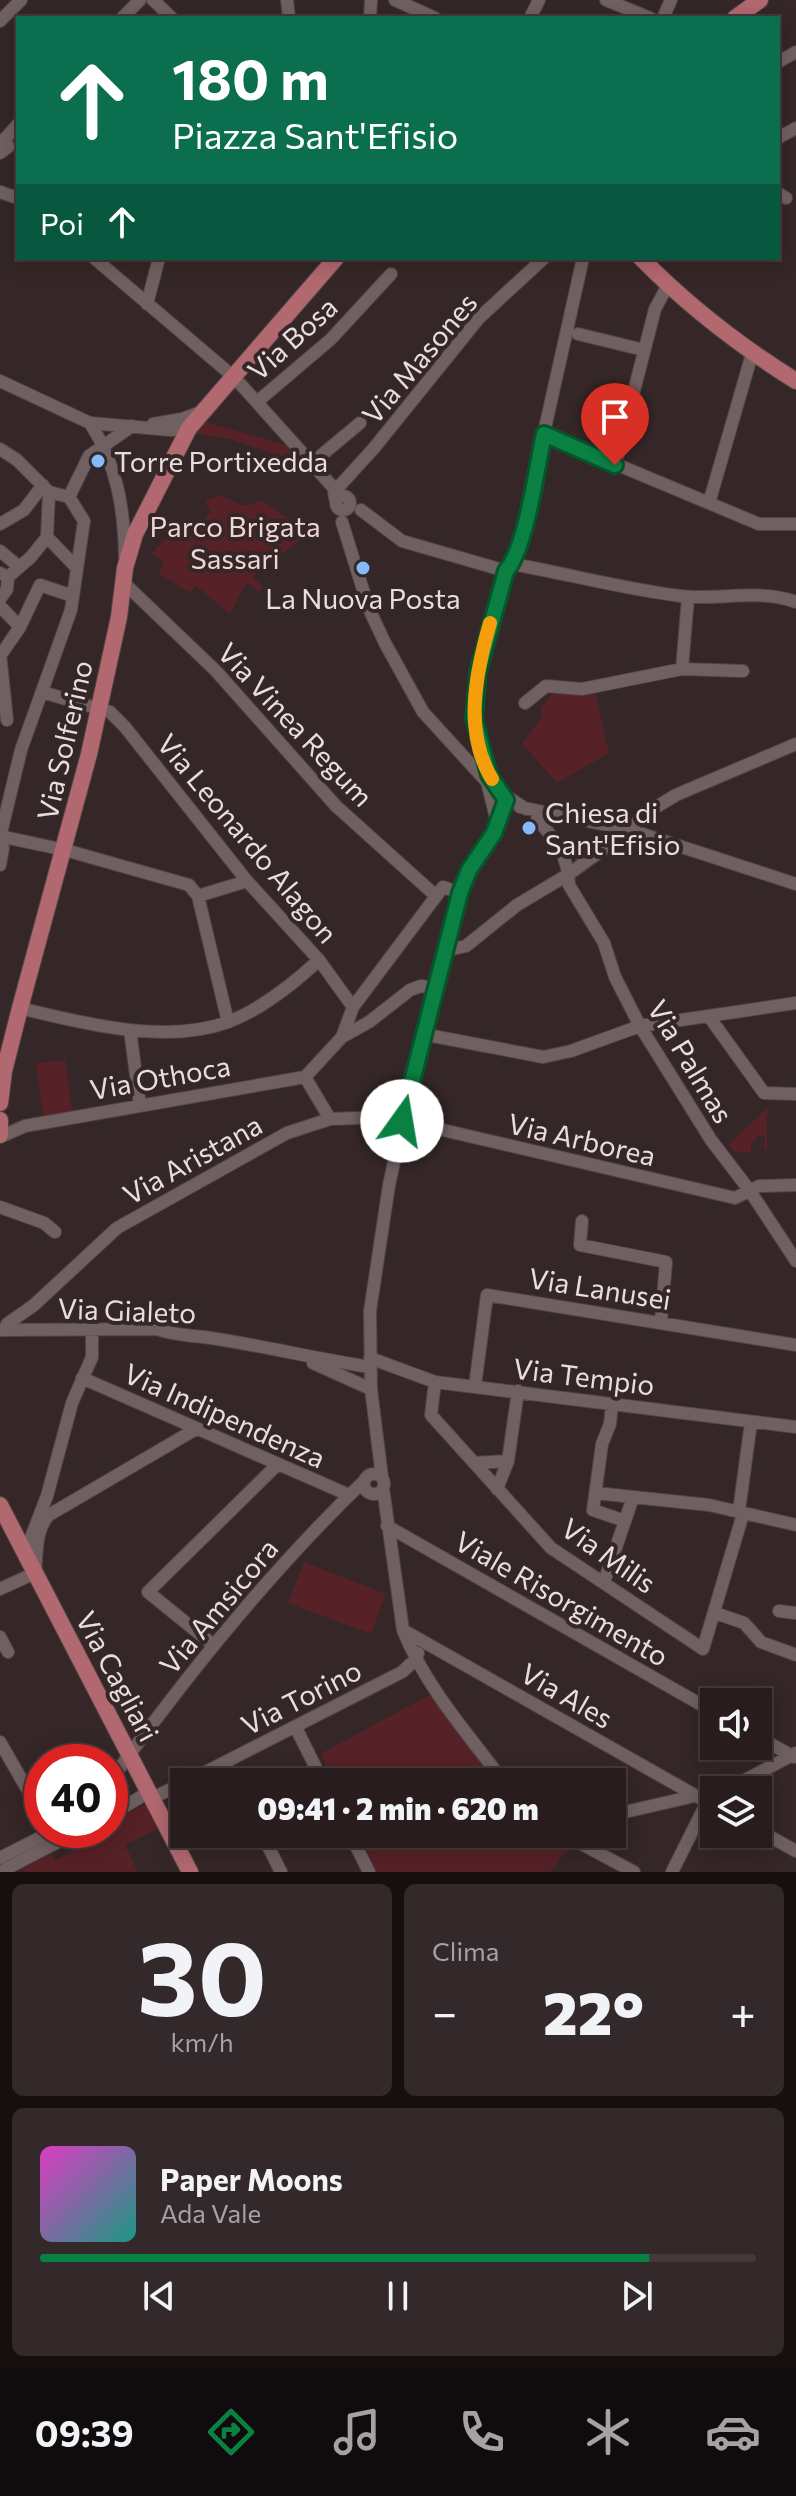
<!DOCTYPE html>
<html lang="it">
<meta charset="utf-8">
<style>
:root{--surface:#281c1d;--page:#34292a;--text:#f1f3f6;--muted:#a5a1a4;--line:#443a3b;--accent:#0b8043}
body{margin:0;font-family:Commissioner,sans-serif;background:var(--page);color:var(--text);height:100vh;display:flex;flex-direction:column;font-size:30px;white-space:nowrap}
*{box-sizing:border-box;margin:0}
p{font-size:26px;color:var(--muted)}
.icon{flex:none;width:44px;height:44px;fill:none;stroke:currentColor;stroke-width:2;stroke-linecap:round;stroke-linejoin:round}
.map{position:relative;height:1872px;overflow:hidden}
.details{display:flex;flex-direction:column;gap:12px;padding:12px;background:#160f10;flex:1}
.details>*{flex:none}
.top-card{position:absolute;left:16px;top:16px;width:764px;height:244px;border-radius:0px;box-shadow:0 4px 20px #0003,0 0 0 2px var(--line);background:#0b6e4f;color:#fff;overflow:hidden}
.controls{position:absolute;left:700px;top:1688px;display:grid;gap:16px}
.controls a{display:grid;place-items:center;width:72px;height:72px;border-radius:0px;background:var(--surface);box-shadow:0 4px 20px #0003,0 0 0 2px var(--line);font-size:40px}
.speed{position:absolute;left:24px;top:1744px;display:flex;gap:16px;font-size:40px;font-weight:700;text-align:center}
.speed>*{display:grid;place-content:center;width:104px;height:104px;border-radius:50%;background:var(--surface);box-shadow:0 4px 20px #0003,0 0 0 2px var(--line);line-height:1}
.speed .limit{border:12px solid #d22;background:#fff;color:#111}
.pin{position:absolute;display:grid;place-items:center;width:68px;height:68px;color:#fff;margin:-82px -34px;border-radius:50% 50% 50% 0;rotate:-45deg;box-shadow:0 0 8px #0007}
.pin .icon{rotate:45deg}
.me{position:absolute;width:88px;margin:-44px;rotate:13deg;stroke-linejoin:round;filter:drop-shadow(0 0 6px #0008)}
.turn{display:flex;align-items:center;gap:28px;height:168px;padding:0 24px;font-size:36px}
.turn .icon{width:104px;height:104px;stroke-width:2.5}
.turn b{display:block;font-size:56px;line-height:68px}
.then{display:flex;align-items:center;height:76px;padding:0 24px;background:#0003;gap:16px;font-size:30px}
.big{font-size:60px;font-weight:800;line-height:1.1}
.details .tile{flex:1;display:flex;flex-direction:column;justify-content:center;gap:12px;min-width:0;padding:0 28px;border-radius:12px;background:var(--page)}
.details .dial{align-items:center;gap:0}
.dial b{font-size:104px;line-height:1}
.song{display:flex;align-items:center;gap:24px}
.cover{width:96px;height:96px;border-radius:12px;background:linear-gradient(135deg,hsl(310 70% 55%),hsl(170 70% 35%))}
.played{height:8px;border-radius:4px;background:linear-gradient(90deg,var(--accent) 85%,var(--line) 85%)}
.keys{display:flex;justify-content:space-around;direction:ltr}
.heat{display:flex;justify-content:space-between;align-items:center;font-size:44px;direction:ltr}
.details .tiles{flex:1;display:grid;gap:12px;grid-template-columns:1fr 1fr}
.tile:last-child{grid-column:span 2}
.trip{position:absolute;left:170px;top:1768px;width:456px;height:80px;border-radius:0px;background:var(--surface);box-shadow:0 4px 20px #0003,0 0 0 2px var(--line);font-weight:800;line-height:80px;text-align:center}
.tabs{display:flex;height:128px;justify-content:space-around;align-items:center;background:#100b0c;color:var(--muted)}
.tabs .icon{width:56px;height:56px}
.tabs .on{color:var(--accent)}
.tabs b{font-size:36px;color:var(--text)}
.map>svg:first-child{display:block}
.green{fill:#562127}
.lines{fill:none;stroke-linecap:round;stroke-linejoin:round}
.minor-casing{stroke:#514546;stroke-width:14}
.major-casing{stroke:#514546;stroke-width:18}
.minor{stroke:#716061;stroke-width:12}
.major{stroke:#b2686f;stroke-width:16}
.route-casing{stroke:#07532c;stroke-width:20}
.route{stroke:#0b8043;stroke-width:14}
.slow{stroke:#f59e0b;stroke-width:14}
.poi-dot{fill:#86bbfb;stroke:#352627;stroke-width:3}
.labels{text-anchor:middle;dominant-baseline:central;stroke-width:8;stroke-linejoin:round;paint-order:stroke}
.street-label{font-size:28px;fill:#e8dede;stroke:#352627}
.poi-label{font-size:28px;fill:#e8dede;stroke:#352627;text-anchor:start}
.park-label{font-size:28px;fill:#efd5d6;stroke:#352627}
</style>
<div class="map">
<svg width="796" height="1872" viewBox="0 0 796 1872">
<rect width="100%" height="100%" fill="#352627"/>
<path class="green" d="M203,421L285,445L299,462L233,440L193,433Z
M221,495L243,506L263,501L292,521L298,514L311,532L273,561L270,559L253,577L263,587L259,592L247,582L230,614L196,586L190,593L158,573L164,563L152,553L173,531L194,537L210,511L205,500Z
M595,692L609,753L557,783L522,744L542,716L541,708L552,693L575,695Z
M65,1060L72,1111L43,1116L36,1063Z
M767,1108V1150H764L765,1136H757L756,1141H751V1153L734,1152L729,1144Z
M304,1562L386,1594L371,1634L288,1603Z
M431,1694L496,1782H335L320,1754Z
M145,1805L157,1829L125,1845L138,1872H24L22,1869L52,1854L55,1860L102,1837L124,1819L123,1815Z
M361,1834H554L573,1843L550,1872H376Z"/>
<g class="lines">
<defs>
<path id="minor" d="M153,0L172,18
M287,0L289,18
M395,0L435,18
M606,0L650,18
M122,18L140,0
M370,18L371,0
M530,18L539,0
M663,18L671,0
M0,21L21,0
M778,62L796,52
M778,138L796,128
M0,140L6,141L8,147L0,153
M4,140L18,124
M0,192L18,198
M778,193L786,198
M94,258L235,378L341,496
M147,304L159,258
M578,334L644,350
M0,381L90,423L171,430L189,428
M257,402L331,339L391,274
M90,423C117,465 124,507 125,557
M153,424L182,419L201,412
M544,434L759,524H796
M0,449L17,460L49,492L69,497L89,456L132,426
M312,463L360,423
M615,465L655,309L668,285
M336 503a7 7 0 1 1 14 0a7 7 0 1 1-14 0Z
M335,498L334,492L374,448L479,318L544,258
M709,503L752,354
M361,510L402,541L506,571
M342,522L369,609L385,643L423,712L487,782L496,818
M0,524L24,510L43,485
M47,537L75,566
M0,551L18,566
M512,564C569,574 624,589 681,596C720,601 756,588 796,602
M0,573L8,577L31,557L47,537L49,492
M124,583L216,671L336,806L436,896
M0,599L7,589L8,577
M0,606L20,627
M0,653L7,720
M0,656L20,627L40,585L73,596
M682,669L688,597
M42,692L110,712L125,727L247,881L319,960L353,1007
M525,703L546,686L582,689L682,669L743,671
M520,807L630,830L796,884
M526,809L500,792L489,775L477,737L474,700L478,672L495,603L520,540L583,258
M537,819C555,839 569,857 569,885L604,943L615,977L640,1026L711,1140L750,1191L796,1261
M0,836L65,850L189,885L198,896L228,1022
M0,837L21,750L71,610L84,521L69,497
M560,845L590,858
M0,865L3,848L0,836
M198,896L247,881
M444,951L466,946L517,905L569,874L630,830L643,815L676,795L796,744
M20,1008C81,1023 166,1045 228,1022C262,1009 293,984 319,960
M710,1018L764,1093L796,1094
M130,1030L140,1105
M422,1034L543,1057L571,1051L640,1026L796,1003
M342,1037L369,1022L410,990L421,986L434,988
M305,1077L330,1119
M0,1137L25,1126L305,1077L342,1037L353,1007L443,887L460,893
M0,1207L44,1223L55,1232
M582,1221L580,1245L666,1262L661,1321
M0,1330L157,1329C175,1336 192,1335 211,1338C264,1346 317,1359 370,1367
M6,1330L7,1324L34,1305L117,1228L287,1133L330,1119L387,1117L735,1198L759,1186L796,1185
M370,1358L435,1382L796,1427
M313,1363L371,1389
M82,1378L349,1495
M435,1382L431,1415L551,1548L703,1649L743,1514
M475,1386L487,1295L796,1345
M474,1463L508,1461
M364 1484a10 10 0 1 1 20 0a10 10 0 1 1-20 0Z
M382,1477L371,1389L370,1311L389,1185L422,1034L460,893L472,866L494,833L502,805
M383,1488L403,1630C425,1686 467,1733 504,1782
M497,1489L508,1461L518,1391
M596,1493L633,1497L625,1521L593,1510L602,1444L610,1424L612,1404
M633,1497L709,1505L796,1525
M739,1511L751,1422
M387,1526L714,1712
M25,1553L47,1496L72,1403L92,1357V1330
M604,1582L625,1521
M0,1589L35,1573C37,1554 35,1530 49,1515L196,1429
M779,1611L796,1613
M715,1613L744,1623L761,1642L796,1655
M403,1630L714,1806
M0,1637L8,1652
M212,1644L148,1592L277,1465
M296,1728L323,1782
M758,1737L794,1757
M0,1742L42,1815
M225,1763L235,1782
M110,1781C188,1674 270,1571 365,1480
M186,1782L402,1672L416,1659L418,1653
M726,1790L796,1753
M152,1798L184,1783
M110,1815L149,1792
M612,1815L690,1797L692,1794
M758,1830L796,1851
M262,1834L281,1872
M350,1834L369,1872
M563,1834L634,1872
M0,1858L55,1830
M0,1872L81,1830
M672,1872L707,1802"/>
<path id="major" d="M735,18L760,0
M641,258C688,306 740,346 796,381
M0,1103L4,1071L20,1008L89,754L119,617L125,568L135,534L189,428L336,258
M0,1120V1135
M0,1505L190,1872"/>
</defs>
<use href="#minor" class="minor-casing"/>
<use href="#major" class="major-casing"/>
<use href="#minor" class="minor"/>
<use href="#major" class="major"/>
</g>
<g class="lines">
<defs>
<path id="route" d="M402,1121L460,893L469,870L494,833L506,800L489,775L474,718L478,672L506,571C526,549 537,466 544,434L615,465"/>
</defs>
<use href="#route" class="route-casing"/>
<use href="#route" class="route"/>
<path class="slow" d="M490,623C476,672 463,732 492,779"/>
</g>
<g class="poi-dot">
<circle cx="98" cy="461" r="8"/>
<circle cx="363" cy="568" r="8"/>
<circle cx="529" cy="828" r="8"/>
</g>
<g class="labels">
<g class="street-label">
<text transform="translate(292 338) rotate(-42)">Via Bosa</text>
<text transform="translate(419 358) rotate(-50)">Via Masones</text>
<text transform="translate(296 724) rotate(47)">Via Vinea Regum</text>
<text transform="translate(64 740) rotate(-77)">Via Solferino</text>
<text transform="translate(248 838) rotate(50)">Via Leonardo Alagon</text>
<text transform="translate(691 1061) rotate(59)">Via Palmas</text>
<text transform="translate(160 1077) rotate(-10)">Via Othoca</text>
<text transform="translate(582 1139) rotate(13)">Via Arborea</text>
<text transform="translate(192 1159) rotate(-29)">Via Aristana</text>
<text transform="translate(600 1288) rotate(9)">Via Lanusei</text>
<text transform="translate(127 1310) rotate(2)">Via Gialeto</text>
<text transform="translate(584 1376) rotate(7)">Via Tempio</text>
<text transform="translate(225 1415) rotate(24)">Via Indipendenza</text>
<text transform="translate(609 1555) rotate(35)">Via Milis</text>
<text transform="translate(562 1598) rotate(30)">Viale Risorgimento</text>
<text transform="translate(218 1606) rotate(-50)">Via Amsicora</text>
<text transform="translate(118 1676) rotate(62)">Via Cagliari</text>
<text transform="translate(567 1695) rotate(30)">Via Ales</text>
<text transform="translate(301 1697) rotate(-27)">Via Torino</text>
</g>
<g class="poi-label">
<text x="114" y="461">Torre Portixedda</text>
<text x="363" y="598" text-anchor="middle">La Nuova Posta</text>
<text x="545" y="812">Chiesa di<tspan x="545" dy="32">Sant'Efisio</tspan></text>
</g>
<g class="park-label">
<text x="235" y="526">Parco Brigata<tspan x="235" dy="32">Sassari</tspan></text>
</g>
</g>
</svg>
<div class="controls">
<a><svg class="icon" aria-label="sound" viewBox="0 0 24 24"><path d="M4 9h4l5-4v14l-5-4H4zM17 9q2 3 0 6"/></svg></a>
<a><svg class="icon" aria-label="layers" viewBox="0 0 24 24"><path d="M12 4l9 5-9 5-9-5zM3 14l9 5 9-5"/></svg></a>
</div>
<div class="speed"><div class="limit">40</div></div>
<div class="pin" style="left:615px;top:465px;background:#d93025"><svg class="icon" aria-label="arrive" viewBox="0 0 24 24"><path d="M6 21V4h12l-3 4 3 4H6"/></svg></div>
<svg class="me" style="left:402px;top:1121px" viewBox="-20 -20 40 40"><circle r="19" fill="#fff"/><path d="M0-13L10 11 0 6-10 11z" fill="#0b8043"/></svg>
<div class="trip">09:41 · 2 min · 620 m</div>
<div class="top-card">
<div class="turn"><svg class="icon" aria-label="ahead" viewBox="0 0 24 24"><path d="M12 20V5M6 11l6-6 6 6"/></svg><div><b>180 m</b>Piazza Sant'Efisio</div></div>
<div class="then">Poi<svg class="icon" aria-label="ahead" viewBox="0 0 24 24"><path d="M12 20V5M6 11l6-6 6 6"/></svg></div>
</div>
</div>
<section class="details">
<div class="tiles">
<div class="tile dial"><b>30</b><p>km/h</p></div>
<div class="tile"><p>Clima</p>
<div class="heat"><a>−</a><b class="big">22°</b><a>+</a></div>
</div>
<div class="tile">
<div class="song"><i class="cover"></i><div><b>Paper Moons</b><p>Ada Vale</p></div></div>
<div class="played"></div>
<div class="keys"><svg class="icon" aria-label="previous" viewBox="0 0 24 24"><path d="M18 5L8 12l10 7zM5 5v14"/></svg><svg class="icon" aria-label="pause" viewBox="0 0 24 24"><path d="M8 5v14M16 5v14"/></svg><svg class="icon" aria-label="next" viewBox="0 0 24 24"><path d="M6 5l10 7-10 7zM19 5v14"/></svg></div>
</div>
</div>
</section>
<nav class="tabs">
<b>09:39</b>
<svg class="icon on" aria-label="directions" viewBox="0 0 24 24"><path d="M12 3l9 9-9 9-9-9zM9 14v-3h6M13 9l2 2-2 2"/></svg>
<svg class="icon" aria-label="music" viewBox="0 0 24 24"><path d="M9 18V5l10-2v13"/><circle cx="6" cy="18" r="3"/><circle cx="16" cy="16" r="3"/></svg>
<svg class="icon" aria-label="phone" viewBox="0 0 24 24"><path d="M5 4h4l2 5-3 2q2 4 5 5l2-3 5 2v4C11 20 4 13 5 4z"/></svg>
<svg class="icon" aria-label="climate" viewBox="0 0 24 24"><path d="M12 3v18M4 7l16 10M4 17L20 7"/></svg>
<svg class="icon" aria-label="car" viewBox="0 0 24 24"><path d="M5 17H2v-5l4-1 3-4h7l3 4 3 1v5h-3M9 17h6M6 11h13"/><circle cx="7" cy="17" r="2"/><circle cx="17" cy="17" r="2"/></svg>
</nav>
